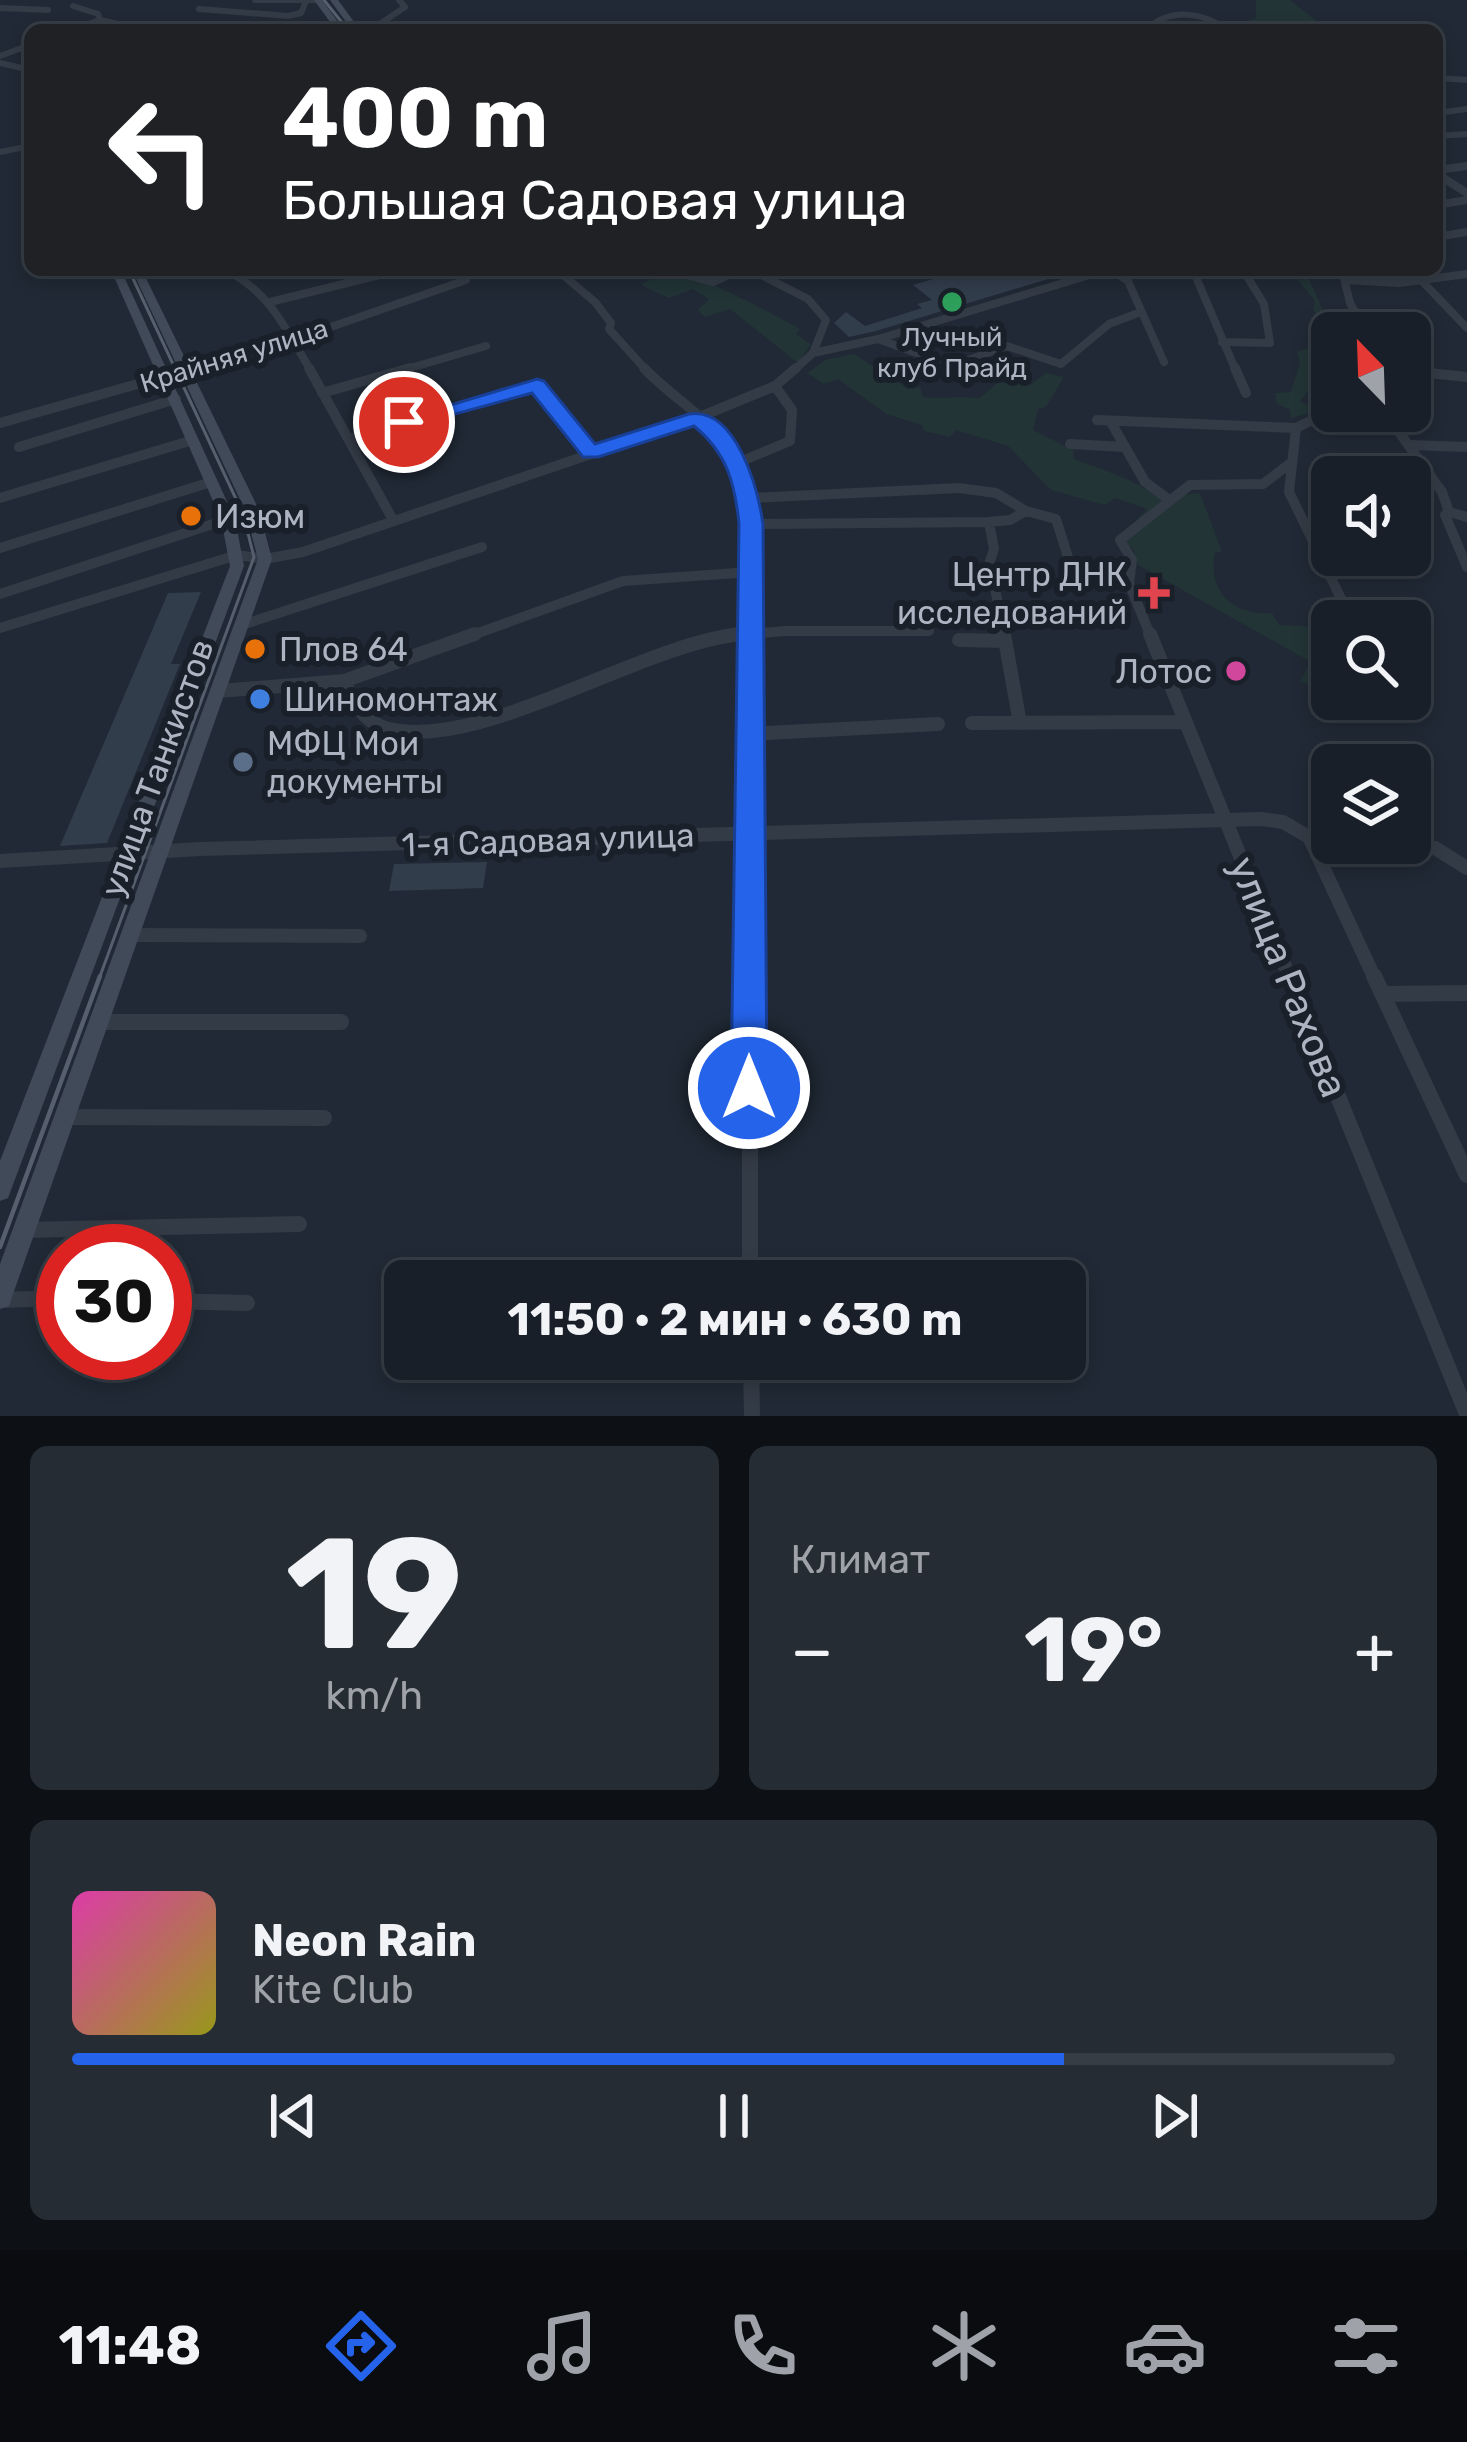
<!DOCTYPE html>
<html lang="ru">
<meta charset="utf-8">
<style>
:root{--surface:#181f28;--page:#252c34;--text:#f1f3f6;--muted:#9fa2a8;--line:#363d45;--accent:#2563eb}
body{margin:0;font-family:Rubik,sans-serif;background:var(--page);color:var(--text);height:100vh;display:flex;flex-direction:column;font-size:45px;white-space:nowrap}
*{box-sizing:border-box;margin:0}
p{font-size:39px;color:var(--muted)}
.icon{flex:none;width:66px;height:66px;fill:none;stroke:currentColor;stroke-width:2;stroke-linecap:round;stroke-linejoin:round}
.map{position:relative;height:1416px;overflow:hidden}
.panel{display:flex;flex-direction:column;gap:30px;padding:30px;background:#0d1116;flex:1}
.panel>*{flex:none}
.hud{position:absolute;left:24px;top:24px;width:1419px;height:252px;border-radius:18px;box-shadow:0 6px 18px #0003,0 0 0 3px var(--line);background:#202124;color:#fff;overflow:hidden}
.needle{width:78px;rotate:337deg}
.fabs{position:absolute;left:1311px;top:312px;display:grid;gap:24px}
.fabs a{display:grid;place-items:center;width:120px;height:120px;border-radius:18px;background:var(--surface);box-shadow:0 6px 18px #0003,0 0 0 3px var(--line);font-size:60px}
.speed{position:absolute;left:36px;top:1224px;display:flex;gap:24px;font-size:60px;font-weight:700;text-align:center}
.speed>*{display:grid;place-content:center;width:156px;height:156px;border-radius:50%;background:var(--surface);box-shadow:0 6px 18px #0003,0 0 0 3px var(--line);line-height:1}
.speed .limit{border:18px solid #d22;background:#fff;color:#111}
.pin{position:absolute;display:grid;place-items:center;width:102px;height:102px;color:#fff;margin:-51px;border:6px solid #fff;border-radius:50%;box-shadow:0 3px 12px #0007}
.me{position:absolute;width:132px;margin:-66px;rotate:0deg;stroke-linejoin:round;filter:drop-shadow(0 0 9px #0008)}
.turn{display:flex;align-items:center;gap:42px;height:252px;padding:0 60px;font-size:54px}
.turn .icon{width:156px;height:156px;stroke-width:2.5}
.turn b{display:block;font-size:84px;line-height:102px}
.big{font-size:90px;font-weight:700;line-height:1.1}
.panel .tile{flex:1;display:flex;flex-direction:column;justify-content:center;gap:18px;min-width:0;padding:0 42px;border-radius:18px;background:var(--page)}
.panel .dial{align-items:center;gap:0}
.dial b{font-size:156px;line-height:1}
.song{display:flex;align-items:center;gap:36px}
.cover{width:144px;height:144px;border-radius:18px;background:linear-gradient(135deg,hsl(320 70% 55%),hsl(60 70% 35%))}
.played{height:12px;border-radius:6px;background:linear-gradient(90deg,var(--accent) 75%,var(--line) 75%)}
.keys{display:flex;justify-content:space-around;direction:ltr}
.heat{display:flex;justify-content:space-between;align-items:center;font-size:66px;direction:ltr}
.panel .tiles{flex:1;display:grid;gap:30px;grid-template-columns:1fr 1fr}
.tile:last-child{grid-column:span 2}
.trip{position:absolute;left:384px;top:1260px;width:702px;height:120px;border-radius:18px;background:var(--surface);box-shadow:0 6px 18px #0003,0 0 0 3px var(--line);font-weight:700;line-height:120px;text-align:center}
.tab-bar{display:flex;height:192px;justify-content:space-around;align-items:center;background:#0a0c10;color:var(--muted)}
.tab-bar .icon{width:84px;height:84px}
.tab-bar .active{color:var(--accent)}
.tab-bar b{font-size:54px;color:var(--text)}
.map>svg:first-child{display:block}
.green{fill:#223436}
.building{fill:#323d4c}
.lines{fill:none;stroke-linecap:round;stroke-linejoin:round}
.street-far4{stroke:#333b46;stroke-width:6}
.street-far3{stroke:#333b46;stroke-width:8}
.street-far2{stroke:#333b46;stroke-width:10}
.street-far1{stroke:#333b46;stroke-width:14}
.street{stroke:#333b46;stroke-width:16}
.secondary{fill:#414a59;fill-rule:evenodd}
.tram-far1{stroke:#555f6d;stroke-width:3}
.tram{stroke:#555f6d;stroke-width:4.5}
.route{fill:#2563eb;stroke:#184099;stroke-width:3}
.leisure-dot{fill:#2e9e5b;stroke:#19202a;stroke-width:4.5}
.food-dot{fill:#e8710a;stroke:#19202a;stroke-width:4.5}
.health-dot{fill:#e0444e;stroke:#19202a;stroke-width:4.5}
.hotel-dot{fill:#d1479c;stroke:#19202a;stroke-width:4.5}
.shop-dot{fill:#3f7fe0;stroke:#19202a;stroke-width:4.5}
.service-dot{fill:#5c6f8a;stroke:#19202a;stroke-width:4.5}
.labels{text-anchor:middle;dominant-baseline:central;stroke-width:12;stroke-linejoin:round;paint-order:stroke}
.far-poi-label{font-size:27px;fill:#adb5c3;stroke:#19202a}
.far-street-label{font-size:27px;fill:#adb5c3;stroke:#19202a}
.poi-label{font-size:33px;fill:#adb5c3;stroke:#19202a;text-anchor:start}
.street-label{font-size:33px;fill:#adb5c3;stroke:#19202a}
.near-street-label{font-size:39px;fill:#adb5c3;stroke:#19202a}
</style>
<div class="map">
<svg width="1467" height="1416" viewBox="0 0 1467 1416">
<rect width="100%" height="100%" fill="#202935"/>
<path class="green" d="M1256,0H1290L1328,30H1248L1242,23L1256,18Z
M640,270C696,270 745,300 793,325L800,329L796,334L811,344L798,363L730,309L705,317L698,310L709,299L693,289L669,298L641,285L654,277Z
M1290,270H1305L1324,313L1332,345L1310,353L1309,390L1300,401L1317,411L1292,418L1289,409L1277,404L1275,393L1291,392L1300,363L1297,352L1321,344L1318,317L1313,309L1315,301Z
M854,354L908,389L920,387L923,397C943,399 959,396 980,398L998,382L1030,385L1046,373L1064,377L1046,407L1038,409L1033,430L1073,450L1074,459C1098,468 1139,481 1157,497L1200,493L1222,552L1215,553C1207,593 1235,616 1272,613L1279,625L1332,627V695L1300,681L1311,662L1138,565L1133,549L1119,538L1147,509L1115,498L1105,505L1051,490L1008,446L956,430L950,437L924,431L922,425L886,414L838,379L824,384L807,373L825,360Z"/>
<path class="building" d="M964,270H1078L876,331L849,337L834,323L846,312L865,326L922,308L917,304L932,300L913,285Z
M201,592L171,664H180L107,843L60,846L168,593Z
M487,862L483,888L389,891L394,864Z"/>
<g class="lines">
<path class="street-far4" d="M255,0H315
M73,6L98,14L100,19
M0,8L48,10
M199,9L288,16L301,13L306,1
M71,30L100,20L145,30
M371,30L405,7L399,0
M1146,30C1170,7 1203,12 1228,30
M0,56L30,45
M0,63L30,70
M1437,78L1467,80
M1437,113L1467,109
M1437,136L1467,134
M0,152L30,146"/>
<path class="street-far3" d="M1437,170L1467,166
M1437,174L1467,193
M1437,205L1467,200
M1437,237L1467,232
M225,270C270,291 286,330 311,371
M557,270L595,302L611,323L609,329L647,371
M668,270L713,282L740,270
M751,270L808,299L826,320L813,353L793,371
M1112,270L1128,281L1164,362
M1193,270L1236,371
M1342,270L1350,303L1367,333
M1345,280L1399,283L1467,274
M1422,281L1467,328
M270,302L400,270
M878,339L952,366L1007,346L1061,364L1109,324L1141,312
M1222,342L1270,343L1264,304L1243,270
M813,353L878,339L1106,270
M183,371L305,336L466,280
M400,371L486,346"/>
<path class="street-far2" d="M309,368L393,520
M644,368C667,393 699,411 720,438C764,492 749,572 749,637
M1235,368L1246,393
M1410,371L1467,377
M322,393L410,368
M1332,410L1296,428L1289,492L1352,621
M1384,411L1442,492L1449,512L1445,515L1467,567
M1097,420L1296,428
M0,423L194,368
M1112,424L1145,482L1168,499
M348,439L537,385L591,453
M1070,444L1125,447
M1411,445L1467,447
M19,447L176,399
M737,463L790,441L792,410L775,386
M0,498L193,440
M749,498L959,488L996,493L1026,511
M1449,512L1467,517
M989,522L994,549L990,561L1004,637
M751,524L989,522L1010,520L1026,511L1056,519L1077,586
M0,548L211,482
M0,594L228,519
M245,624L482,547
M0,628L237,555L265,559L303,552L697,418L775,386L796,368
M467,637L623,581L751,572
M718,637L785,631H929
M1151,637L1129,583L1132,560L1120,540L1190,485L1263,484L1292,462"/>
<path class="street-far1" d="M749,634L750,979
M1004,634L1020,723
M1150,634L1290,979
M959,640L1004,641
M344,681C352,700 364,722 385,728C477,754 638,645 740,634
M219,691L344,681L475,634
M972,723L1186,722
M747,734L938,724
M1317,855L1356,845L1435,848L1467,868
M0,861L200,849L1261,819L1283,822L1309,837L1375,979
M131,935L360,936"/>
<path class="street" d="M750,976V1281
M1289,976L1467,1414
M1374,976L1467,1175
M1382,994L1467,993
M99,1022H341
M65,1117L324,1118
M24,1230L299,1224
M0,1300L63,1298
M165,1301L247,1303
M751,1359L752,1416"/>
<path class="secondary" d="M314,0H322L344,30H336Z
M330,0H338L360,30H352Z
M111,270H121L235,519L244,566L11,1190L8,1198L0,1201V1161L230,566L221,519Z
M132,270H142L259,510L272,559L12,1297L9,1306L0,1309V1264L258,559L245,510Z"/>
<path class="tram-far1" d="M324,0L348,30
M99,979L254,557L243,514L129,270"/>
<path class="tram" d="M0,1247L100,976"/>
</g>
<path class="route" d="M537,379L544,381L595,444L689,414C737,407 758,490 763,524L767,1088L762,1101L749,1106L737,1101L731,1088L739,524C735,483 727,453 694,426L598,457H583L532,393L404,428L394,422Z"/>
<circle class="leisure-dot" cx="952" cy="302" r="12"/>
<g class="food-dot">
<circle cx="191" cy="516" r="12"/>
<circle cx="255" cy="649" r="12"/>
</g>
<path class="health-dot" d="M1148 575h12v12h12v12h-12v12h-12v-12h-12v-12h12z"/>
<circle class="hotel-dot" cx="1236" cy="671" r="12"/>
<circle class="shop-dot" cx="260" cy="699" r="12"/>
<circle class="service-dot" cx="243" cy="762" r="12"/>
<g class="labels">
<g class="far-poi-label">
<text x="952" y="337">Лучный<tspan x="952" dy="31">клуб Прайд</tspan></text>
</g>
<g class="far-street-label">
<text transform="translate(234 356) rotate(-17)">Крайняя улица</text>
</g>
<g class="poi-label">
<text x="215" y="516">Изюм</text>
<text x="1127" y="574" text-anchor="end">Центр ДНК<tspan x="1127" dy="38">исследований</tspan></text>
<text x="279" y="649">Плов 64</text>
<text x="1212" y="671" text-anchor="end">Лотос</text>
<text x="284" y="699">Шиномонтаж</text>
<text x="267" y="743">МФЦ Мои<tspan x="267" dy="38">документы</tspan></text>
</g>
<g class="street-label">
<text transform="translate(157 768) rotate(-70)">улица Танкистов</text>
<text transform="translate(548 840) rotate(-2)">1-я Садовая улица</text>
</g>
<g class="near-street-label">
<text transform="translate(1288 977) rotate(68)">улица Рахова</text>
</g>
</g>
</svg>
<div class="fabs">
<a><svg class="needle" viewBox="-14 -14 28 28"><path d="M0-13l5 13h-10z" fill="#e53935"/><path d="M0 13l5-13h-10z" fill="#9fa2a8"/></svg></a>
<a><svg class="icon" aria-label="sound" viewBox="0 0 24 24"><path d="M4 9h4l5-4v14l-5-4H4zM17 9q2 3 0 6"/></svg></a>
<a><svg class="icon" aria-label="search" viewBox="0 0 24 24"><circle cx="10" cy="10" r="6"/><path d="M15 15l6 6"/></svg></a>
<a><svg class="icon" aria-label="layers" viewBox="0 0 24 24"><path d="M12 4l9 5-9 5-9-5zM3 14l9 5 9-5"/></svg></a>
</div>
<div class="speed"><div class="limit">30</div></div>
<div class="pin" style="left:404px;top:422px;background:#d93025"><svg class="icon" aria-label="arrive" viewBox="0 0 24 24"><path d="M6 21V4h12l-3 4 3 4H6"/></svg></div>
<svg class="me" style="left:749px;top:1088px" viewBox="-20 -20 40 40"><circle r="17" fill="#2563eb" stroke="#fff" stroke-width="3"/><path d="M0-11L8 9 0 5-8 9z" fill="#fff"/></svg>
<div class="trip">11:50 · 2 мин · 630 m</div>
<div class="hud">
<div class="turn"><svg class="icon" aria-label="left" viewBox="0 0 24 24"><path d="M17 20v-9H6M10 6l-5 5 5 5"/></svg><div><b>400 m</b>Большая Садовая улица</div></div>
</div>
</div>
<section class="panel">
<div class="tiles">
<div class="tile dial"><b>19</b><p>km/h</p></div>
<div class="tile"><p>Климат</p>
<div class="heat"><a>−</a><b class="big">19°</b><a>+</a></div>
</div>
<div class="tile">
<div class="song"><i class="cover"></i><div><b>Neon Rain</b><p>Kite Club</p></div></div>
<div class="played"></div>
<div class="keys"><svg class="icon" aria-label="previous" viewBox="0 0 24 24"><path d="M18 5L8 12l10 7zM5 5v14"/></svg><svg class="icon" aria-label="pause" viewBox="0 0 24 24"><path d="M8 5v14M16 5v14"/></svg><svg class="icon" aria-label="next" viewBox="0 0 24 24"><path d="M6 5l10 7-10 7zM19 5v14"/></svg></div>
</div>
</div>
</section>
<nav class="tab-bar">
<b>11:48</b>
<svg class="icon active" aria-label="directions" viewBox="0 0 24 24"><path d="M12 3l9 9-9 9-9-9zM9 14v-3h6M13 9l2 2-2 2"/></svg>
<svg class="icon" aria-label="music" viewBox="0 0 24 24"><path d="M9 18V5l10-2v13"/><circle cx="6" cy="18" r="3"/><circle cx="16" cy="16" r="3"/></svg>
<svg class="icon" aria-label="phone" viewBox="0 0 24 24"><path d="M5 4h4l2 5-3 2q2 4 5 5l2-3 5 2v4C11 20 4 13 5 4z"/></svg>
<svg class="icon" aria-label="climate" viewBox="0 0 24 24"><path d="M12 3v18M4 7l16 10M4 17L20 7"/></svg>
<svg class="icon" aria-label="car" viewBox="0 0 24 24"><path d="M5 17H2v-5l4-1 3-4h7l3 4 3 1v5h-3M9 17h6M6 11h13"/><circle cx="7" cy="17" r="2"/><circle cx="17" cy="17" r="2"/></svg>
<svg class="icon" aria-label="filters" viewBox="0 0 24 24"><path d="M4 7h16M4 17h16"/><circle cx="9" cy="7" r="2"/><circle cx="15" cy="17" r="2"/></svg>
</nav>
